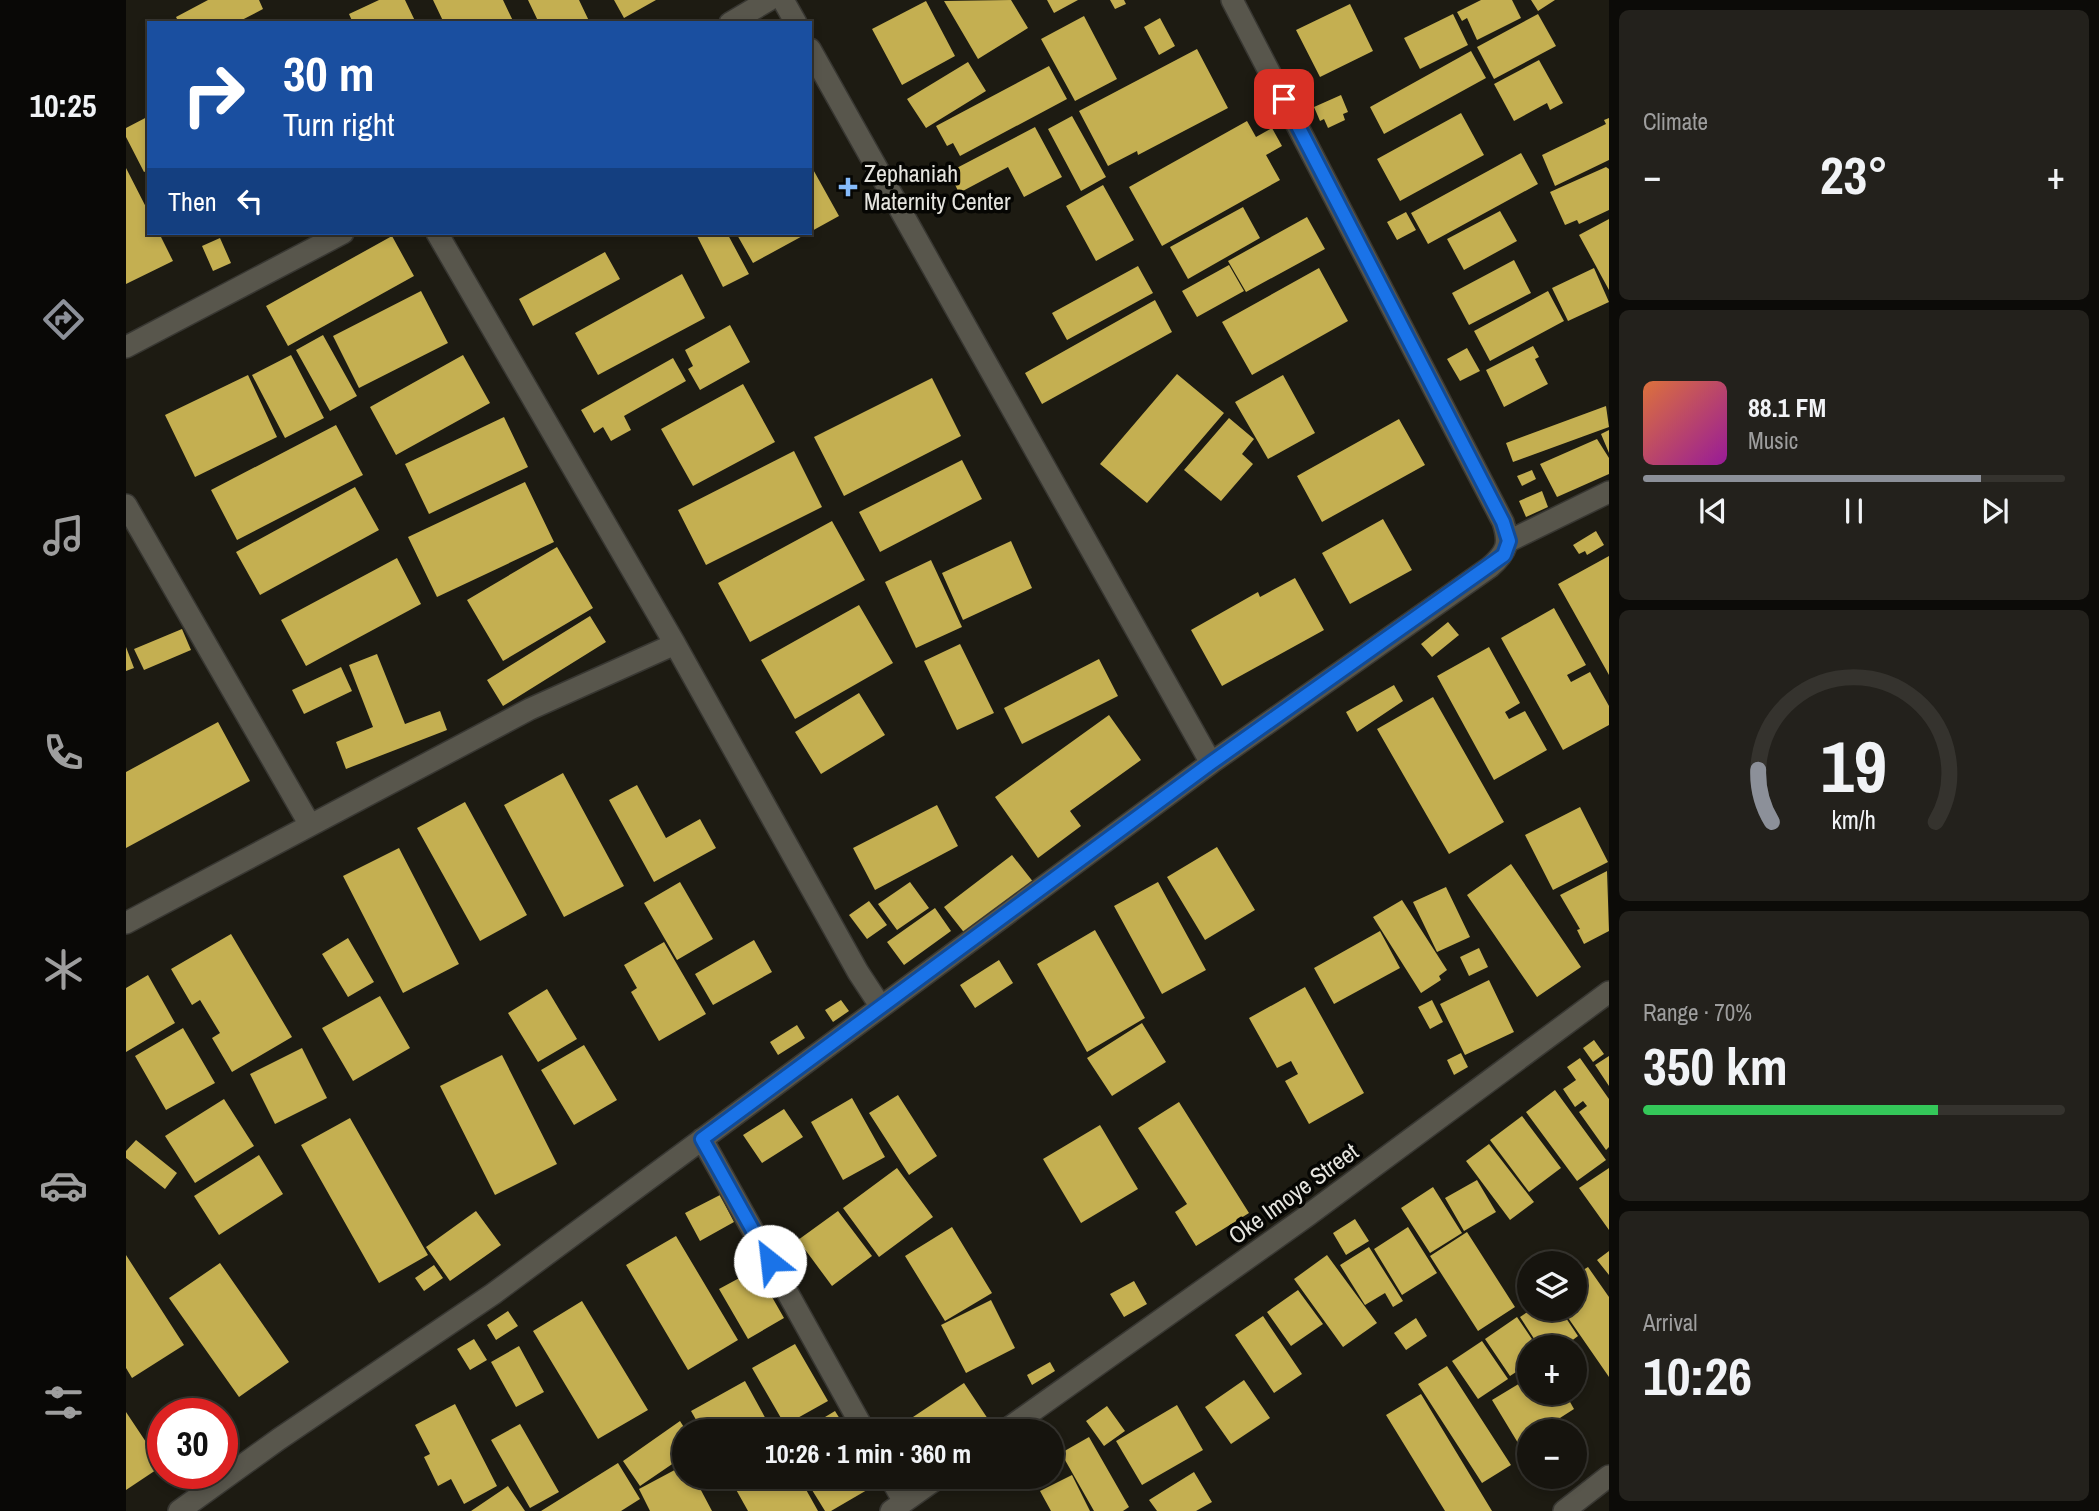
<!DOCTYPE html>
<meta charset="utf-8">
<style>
:root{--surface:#16140e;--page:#23211c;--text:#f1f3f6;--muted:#9e9e9e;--line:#35332e;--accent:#8c9099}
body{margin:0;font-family:"Archivo Narrow",sans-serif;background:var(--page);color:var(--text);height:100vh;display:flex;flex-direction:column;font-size:26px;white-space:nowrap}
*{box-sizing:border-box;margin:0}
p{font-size:23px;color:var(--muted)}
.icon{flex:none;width:38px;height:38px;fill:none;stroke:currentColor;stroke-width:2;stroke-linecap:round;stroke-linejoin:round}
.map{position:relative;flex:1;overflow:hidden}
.side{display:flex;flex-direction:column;gap:10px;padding:10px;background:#0c0b08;width:490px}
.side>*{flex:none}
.banner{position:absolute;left:21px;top:21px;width:665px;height:214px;border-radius:0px;box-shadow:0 4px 10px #0003,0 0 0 2px var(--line);background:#1a4fa0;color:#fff;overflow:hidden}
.fabs{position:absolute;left:1391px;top:1251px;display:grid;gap:14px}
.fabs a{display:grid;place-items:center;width:70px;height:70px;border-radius:50%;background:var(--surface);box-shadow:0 4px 10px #0003,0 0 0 2px var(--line);font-size:35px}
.speed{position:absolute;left:21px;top:1398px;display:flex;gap:14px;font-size:35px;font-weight:700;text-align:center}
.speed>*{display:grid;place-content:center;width:91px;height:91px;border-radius:50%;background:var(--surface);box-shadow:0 4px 10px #0003,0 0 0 2px var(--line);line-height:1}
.speed .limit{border:10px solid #d22;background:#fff;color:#111}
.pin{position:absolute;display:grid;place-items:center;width:60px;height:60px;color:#fff;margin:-30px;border-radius:14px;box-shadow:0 4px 10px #0006}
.me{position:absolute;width:77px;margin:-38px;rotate:331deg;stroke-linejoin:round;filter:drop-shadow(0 0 5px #0008)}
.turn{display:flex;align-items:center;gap:24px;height:147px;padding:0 21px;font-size:32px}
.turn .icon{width:91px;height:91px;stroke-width:2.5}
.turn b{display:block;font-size:49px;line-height:60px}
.then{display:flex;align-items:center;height:66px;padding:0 21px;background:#0003;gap:14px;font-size:26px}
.big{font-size:52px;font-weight:800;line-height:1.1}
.side .tile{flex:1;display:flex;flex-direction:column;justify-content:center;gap:10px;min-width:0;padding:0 24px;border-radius:10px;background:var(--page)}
.side .dial{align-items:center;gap:0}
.dial svg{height:182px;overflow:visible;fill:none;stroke:var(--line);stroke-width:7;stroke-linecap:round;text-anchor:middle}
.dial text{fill:var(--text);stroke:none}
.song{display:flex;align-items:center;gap:21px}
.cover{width:84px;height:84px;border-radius:10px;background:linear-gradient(135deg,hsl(20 70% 55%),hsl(300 70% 35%))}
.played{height:7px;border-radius:4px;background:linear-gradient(90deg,var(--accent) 80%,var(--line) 80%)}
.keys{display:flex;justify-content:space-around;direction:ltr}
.heat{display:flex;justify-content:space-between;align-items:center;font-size:38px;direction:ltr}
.charge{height:10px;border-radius:5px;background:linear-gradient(90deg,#34c759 70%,var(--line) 0)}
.trip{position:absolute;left:546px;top:1419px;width:392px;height:70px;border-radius:35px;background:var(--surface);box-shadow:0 4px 10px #0003,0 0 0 2px var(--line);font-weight:800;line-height:70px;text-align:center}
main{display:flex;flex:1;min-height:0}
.tabs{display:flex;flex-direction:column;width:126px;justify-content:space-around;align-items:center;background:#090806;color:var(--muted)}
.tabs .icon{width:49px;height:49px}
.tabs .on{color:var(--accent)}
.tabs b{font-size:32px;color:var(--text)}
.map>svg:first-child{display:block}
.building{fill:#c4af51}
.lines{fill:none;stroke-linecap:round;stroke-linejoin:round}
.street-casing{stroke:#383732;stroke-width:24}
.street{stroke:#58564c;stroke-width:21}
.route-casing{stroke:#114b97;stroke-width:18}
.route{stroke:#1a73e8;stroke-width:12}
.poi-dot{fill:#85bbfb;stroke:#060603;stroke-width:2.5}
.labels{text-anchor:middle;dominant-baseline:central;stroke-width:7;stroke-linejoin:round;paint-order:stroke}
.poi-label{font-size:24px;fill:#e5e4de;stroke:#060603;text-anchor:start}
.street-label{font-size:24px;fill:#e5e4de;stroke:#060603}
</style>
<main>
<nav class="tabs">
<b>10:25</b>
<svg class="icon on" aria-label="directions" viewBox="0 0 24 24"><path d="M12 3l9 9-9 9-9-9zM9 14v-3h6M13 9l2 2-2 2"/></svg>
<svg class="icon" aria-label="music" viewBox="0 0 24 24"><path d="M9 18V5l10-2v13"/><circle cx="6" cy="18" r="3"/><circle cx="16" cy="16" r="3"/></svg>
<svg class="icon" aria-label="phone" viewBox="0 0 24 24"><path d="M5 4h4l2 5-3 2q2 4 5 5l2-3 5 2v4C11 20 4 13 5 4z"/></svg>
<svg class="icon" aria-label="climate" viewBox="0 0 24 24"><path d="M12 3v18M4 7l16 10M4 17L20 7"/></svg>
<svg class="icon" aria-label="car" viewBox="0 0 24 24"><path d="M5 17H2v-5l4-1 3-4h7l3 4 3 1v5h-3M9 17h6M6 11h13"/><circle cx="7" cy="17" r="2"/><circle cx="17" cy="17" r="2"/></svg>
<svg class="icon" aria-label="filters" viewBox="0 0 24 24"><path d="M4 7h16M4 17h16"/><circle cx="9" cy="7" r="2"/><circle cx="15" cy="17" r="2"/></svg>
</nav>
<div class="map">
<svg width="1483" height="1511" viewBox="0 0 1483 1511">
<rect width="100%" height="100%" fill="#1d1b12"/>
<path class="building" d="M82,0H133L137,9L110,23H53L50,17Z
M253,0H279L290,23H227L223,14Z
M307,0H377L388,23H318Z
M402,0H453L464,23H413Z
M488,0H530L498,18Z
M885,0L902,28L852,59L818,1Z
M921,0H952L928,13Z
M984,0H998L1000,4L989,9Z
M1355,0H1386L1395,18L1351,40L1341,18L1336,21L1331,12Z
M1405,0H1429L1412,11Z
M800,1L829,56L776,85L746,29Z
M1224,4L1247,51L1194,77L1170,30Z
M1327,14L1342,45L1294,69L1278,38Z
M1412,14L1430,46L1368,79L1351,47Z
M958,16L991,79L949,101L915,39Z
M1034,18L1049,46L1033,55L1018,27Z
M1071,49L1102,108L1012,155L1011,151L982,166L953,111Z
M1345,51L1360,78L1258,134L1244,107Z
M1413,60L1437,103L1424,110L1421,103L1388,121L1368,84Z
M842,62L860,91L800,128L781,99Z
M923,66L941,99L834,156L827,143L821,146L810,126Z
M1215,95L1222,112L1217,114L1219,120L1202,128L1198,119L1194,121L1188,107Z
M1335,113L1358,155L1274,201L1251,159Z
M23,116V170L18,172L0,137V128Z
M946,116L980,177L955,191L922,129Z
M1483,118V160L1429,186L1416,155L1480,124L1478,120Z
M1121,121L1130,137L1146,128L1156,146L1140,155L1154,180L1036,246L1003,187Z
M909,127L936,177L898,197L882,167L833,193L823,172Z
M1395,153L1412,184L1302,244L1285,213Z
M684,164L713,216L684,232Z
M1480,167L1483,169V210L1453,224L1451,220L1439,225L1424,192Z
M0,168L23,213V233H33L47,261L0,284Z
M977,185L1008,240L970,261L940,206Z
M1117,207L1134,238L1062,279L1044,247Z
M1374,211L1391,241L1338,270L1321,239Z
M1280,212L1290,230L1271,240L1261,222Z
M1181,217L1199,249L1120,292L1102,261Z
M1483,219V290L1453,235Z
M573,233H601L623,274L597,287L570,234Z
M610,233H682L627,263Z
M266,236L288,276L162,346L140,306Z
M94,238L105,263L87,271L76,246Z
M479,252L494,279L407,326L393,299Z
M1388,260L1405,293L1343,325L1326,293Z
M1103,265L1118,291L1071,317L1056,291Z
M1012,266L1027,293L941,340L926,313Z
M1193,268L1222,321L1126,375L1096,322Z
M1468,268L1483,302L1442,321L1426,288Z
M556,274L579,318L472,375L449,333Z
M295,291L322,343L233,388L207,336Z
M1422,291L1438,321L1364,361L1348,331Z
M1029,300L1046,332L916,404L899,373Z
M604,325L624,362L574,390L562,369L567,366L559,350Z
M197,335L231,396L204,411L170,350Z
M1407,346L1413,357L1409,359L1422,384L1378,407L1360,370Z
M1341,348L1354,371L1334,381L1321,359Z
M165,355L198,418L159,438L126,375Z
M337,355L364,403L270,455L244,407Z
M547,358L560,381L498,416L505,430L485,441L477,427L468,433L455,410Z
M1051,374L1098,413L1021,503L974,464Z
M122,375L151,437L69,477L39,415Z
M1157,375L1189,433L1142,459L1109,402Z
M806,378L835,436L718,496L688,437Z
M617,384L649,442L567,486L535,429Z
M1480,406L1483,427L1387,462L1380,443Z
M378,417L402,467L303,514L279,464Z
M1103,418L1128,439L1116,454L1127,464L1095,501L1058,470Z
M1273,419L1299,465L1196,522L1171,476Z
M210,425L237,475L111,540L85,490Z
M1483,430V453L1475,434Z
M1471,439L1483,458V474L1431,497L1414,464Z
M668,451L696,507L580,565L552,510Z
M836,460L856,499L754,552L733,512Z
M1406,470L1410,479L1396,486L1391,476Z
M399,482L428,542L311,597L282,537Z
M229,487L253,530L134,595L110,552Z
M1416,491L1422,507L1400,517L1393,501Z
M1257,519L1286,570L1224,604L1196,553Z
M706,521L739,580L624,642L592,583Z
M1470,531L1478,545L1461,555L1459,551L1453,554L1447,545Z
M885,541L906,588L837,620L816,573Z
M431,547L467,608L377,661L341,600Z
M1483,556V675L1432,584Z
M271,558L295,604L180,666L155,620Z
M805,560L836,627L790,648L759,582Z
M1169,578L1198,630L1096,686L1065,630L1132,592L1134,597Z
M733,605L767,663L669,719L635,660Z
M1428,608L1460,665L1441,675L1445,682L1464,672L1483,706V725L1437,750L1375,638Z
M464,616L480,642L377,706L361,680Z
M1322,622L1333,635L1306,657L1295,644Z
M56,629L65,650L18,670L8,649Z
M834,644L868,713L831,730L798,661Z
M0,647L8,668L0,671Z
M1363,647L1394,703L1379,712L1383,719L1399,711L1421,750L1368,780L1311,676Z
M251,654L279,724L314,711L321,730L220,769L210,742L247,727L223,665Z
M973,659L992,696L896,744L878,708Z
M215,667L226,691L178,714L166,690Z
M1268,685L1277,701L1231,732L1220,712Z
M733,693L759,735L695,774L669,732Z
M1307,697L1378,822L1323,854L1251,729Z
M983,715L1015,760L944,811L955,826L912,858L869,797Z
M92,722L124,781L0,848V772Z
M437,773L498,886L438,917L378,805Z
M511,785L540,838L574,819L590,848L528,882L483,800Z
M339,802L401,915L354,941L291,828Z
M811,805L832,846L749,890L727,848Z
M1454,807L1482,862L1427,890L1399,835Z
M1091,847L1129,910L1079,940L1041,877Z
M273,848L333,964L277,993L217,876Z
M886,855L908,883L840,935L818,907Z
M1385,864L1455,967L1411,997L1341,895Z
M1481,871L1483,931L1458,944L1451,930L1454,929L1434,895Z
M554,882L587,939L551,960L518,903Z
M784,882L803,908L771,930L752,904Z
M1032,882L1080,970L1036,994L988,906Z
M1320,887L1344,937L1311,952L1287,902Z
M1276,900L1321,970L1313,976L1315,980L1295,993L1247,917Z
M743,901L761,925L741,939L723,915Z
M809,908L825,931L778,965L761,942Z
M969,930L1019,1018L961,1052L911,964Z
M1254,931L1274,968L1208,1004L1188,968Z
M105,934L166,1037L106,1072L86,1038L94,1033L74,1000L66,1005L45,969Z
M222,938L248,982L222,997L196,954Z
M628,940L646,972L587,1005L569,974Z
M538,942L580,1014L533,1041L505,992L511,988L498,965Z
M1353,948L1362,967L1343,976L1334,957Z
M873,960L887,983L849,1008L834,985Z
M22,975L49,1023L0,1052V988Z
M1363,980L1388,1032L1339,1055L1314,1004Z
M1179,987L1238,1093L1183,1124L1159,1081L1172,1074L1165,1061L1151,1068L1123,1018Z
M421,989L451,1039L412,1062L382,1013Z
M254,996L284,1048L227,1081L196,1028Z
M715,1000L723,1011L707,1022L699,1010Z
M1306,1000L1317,1022L1304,1029L1292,1007Z
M1016,1023L1040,1062L986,1096L961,1058Z
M671,1025L679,1038L652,1055L644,1042Z
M57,1028L89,1083L40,1110L9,1056Z
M1468,1040L1478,1054L1467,1062L1457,1048Z
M458,1045L491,1100L448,1125L415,1070Z
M176,1048L201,1098L149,1124L124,1074Z
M1335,1053L1342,1067L1328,1075L1321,1060Z
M376,1055L431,1164L369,1195L314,1086Z
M1483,1056V1086L1469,1065Z
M1454,1058L1483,1099V1147L1480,1150L1453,1112L1461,1106L1457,1101L1449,1107L1437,1089L1450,1080L1441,1067Z
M1429,1090L1480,1160L1451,1181L1400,1112Z
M772,1095L811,1156L783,1175L743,1113Z
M726,1098L759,1157L717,1180L685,1122Z
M98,1099L128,1146L69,1183L39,1136Z
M1053,1102L1123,1213L1070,1246L1049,1212L1061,1204L1012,1128Z
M658,1109L677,1137L636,1163L617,1135Z
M1396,1116L1435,1168L1403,1192L1364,1140Z
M224,1118L302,1255L253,1283L175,1145Z
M974,1125L1012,1189L955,1223L917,1159Z
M10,1140L51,1173L39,1189L0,1158V1151Z
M1363,1144L1408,1202L1384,1220L1340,1161Z
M133,1155L157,1194L93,1235L68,1196Z
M771,1168L807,1217L753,1257L717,1208Z
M1483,1168V1230L1453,1188Z
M1351,1180L1370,1212L1338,1231L1319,1198Z
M1307,1187L1336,1233L1304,1253L1275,1208Z
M594,1195L608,1222L574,1241L559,1213Z
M350,1211L375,1245L324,1281L300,1247Z
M712,1211L746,1256L706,1286L672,1240Z
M1229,1219L1243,1241L1220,1255L1207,1233Z
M826,1227L866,1293L819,1321L779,1256Z
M1282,1227L1311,1273L1276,1295L1248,1249Z
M1341,1232L1389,1307L1352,1331L1304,1256Z
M550,1236L612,1340L562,1370L500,1265Z
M1243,1247L1277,1301L1267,1307L1259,1293L1239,1305L1214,1265Z
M1483,1251V1275L1471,1260Z
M0,1255L58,1345L6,1378L0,1368Z
M1201,1255L1251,1323L1217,1347L1168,1279Z
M94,1263L163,1362L113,1397L43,1298Z
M308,1265L317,1278L298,1291L289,1278Z
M1462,1267L1483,1297V1377L1436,1309H1449V1275Z
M630,1269L658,1318L622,1339L593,1289Z
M1008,1281L1021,1304L998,1317L984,1294Z
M1172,1290L1197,1324L1165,1346L1141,1312Z
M865,1300L889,1348L840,1373L815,1325Z
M456,1301L522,1410L472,1439L407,1331Z
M1406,1309H1434L1452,1336L1436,1348H1414L1394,1317Z
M382,1311L392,1326L370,1340L361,1325Z
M1137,1316L1176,1374L1148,1393L1109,1335Z
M1391,1317L1412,1348H1404V1363L1384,1376L1359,1339Z
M1290,1318L1301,1336L1280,1350L1268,1333Z
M348,1339L361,1360L344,1370L331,1349Z
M1356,1341L1382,1379L1352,1399L1326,1361Z
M669,1344L702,1401L659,1425L626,1368Z
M393,1346L418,1392L390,1407L365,1362Z
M924,1362L929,1371L906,1385L901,1375Z
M1321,1366L1385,1465L1356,1483L1292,1384Z
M1404,1377V1393H1439L1448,1409L1412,1432H1404V1437L1392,1443L1366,1400Z
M1118,1380L1144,1418L1105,1444L1079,1407Z
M619,1381L647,1432H577L565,1411Z
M838,1383L862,1419L844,1432H793L784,1419Z
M1295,1394L1366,1511H1319L1260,1415Z
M329,1404L371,1486L338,1504L325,1479L312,1486L298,1457L304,1454L289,1425Z
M1051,1405L1077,1450L1016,1485L990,1441Z
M981,1406L999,1431L978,1446L960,1421Z
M709,1411L722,1432H674Z
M0,1412L36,1466L0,1490Z
M778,1420L786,1432H762Z
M554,1421L561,1432H558V1456L514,1486L497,1461Z
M394,1424L433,1492L404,1508L365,1440Z
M963,1437L1003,1507L997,1511H968L935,1453Z
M492,1463L514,1499L495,1511H415Z
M558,1465V1477H568L586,1511H524L513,1489Z
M1068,1472L1086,1502L1070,1511H1031L1023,1500Z
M946,1475L964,1511H925L914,1491Z
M603,1477H673L692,1511H622Z
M678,1477H749L753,1483L705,1511H699Z
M898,1477H918L921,1482L905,1490Z
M382,1486L399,1511H345Z"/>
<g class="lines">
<defs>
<path id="street" d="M657,0L670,23
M604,23L643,0
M684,49L1085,763L1364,567C1381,552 1384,544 1377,522L1106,0
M311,233L549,644
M0,347L217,233
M0,505L184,825
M1383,541L1483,492
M0,923L404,709L549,644L732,972L755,1007L367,1294L153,1439L53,1511
M755,1007L1085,763
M576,1139L739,1432
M877,1432L1181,1216L1483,992
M764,1477L778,1502
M765,1511L813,1477
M1438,1511L1483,1476"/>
</defs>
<use href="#street" class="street-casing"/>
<use href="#street" class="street"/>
</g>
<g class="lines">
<defs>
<path id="route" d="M644,1261L576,1139L1085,763L1378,555L1383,541L1377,522L1158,99"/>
</defs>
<use href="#route" class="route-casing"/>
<use href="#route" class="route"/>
</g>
<path class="poi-dot" d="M718.5 176.5h7v7h7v7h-7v7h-7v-7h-7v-7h7z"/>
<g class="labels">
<g class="poi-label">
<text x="738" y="173">Zephaniah<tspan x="738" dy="28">Maternity Center</tspan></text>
</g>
<g class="street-label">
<text transform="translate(1167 1193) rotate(-36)">Oke Imoye Street</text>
</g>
</g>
</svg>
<div class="fabs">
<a><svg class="icon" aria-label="layers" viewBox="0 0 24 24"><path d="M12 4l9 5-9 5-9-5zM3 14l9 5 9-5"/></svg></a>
<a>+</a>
<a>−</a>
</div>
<div class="speed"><div class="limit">30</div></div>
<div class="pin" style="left:1158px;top:99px;background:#d93025"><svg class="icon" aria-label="arrive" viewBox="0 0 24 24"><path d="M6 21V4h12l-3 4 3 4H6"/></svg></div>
<svg class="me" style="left:644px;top:1261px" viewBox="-20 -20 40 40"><circle r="19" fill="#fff"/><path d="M0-13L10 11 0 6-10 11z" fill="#1a73e8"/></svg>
<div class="trip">10:26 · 1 min · 360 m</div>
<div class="banner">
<div class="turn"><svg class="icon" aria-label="right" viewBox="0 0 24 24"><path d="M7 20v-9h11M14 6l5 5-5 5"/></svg><div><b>30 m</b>Turn right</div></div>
<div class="then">Then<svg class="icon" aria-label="left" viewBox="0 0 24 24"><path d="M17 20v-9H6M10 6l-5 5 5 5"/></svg></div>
</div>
</div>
<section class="side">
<div class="tile"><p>Climate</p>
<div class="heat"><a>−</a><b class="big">23°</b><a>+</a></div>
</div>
<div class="tile">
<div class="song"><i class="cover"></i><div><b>88.1 FM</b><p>Music</p></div></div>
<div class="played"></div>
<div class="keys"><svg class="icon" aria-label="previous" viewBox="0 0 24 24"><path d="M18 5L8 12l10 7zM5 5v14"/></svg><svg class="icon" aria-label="pause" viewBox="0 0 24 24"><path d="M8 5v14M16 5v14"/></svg><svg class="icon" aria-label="next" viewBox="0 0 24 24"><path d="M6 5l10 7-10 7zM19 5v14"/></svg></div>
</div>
<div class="tile dial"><svg viewBox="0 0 100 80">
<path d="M14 69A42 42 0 1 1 86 69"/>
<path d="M14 69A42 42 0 0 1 8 46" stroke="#8c9099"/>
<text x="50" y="56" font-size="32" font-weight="700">19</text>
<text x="50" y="72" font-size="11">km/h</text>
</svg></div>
<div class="tile"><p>Range · 70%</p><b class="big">350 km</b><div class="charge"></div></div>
<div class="tile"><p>Arrival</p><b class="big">10:26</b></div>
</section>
</main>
